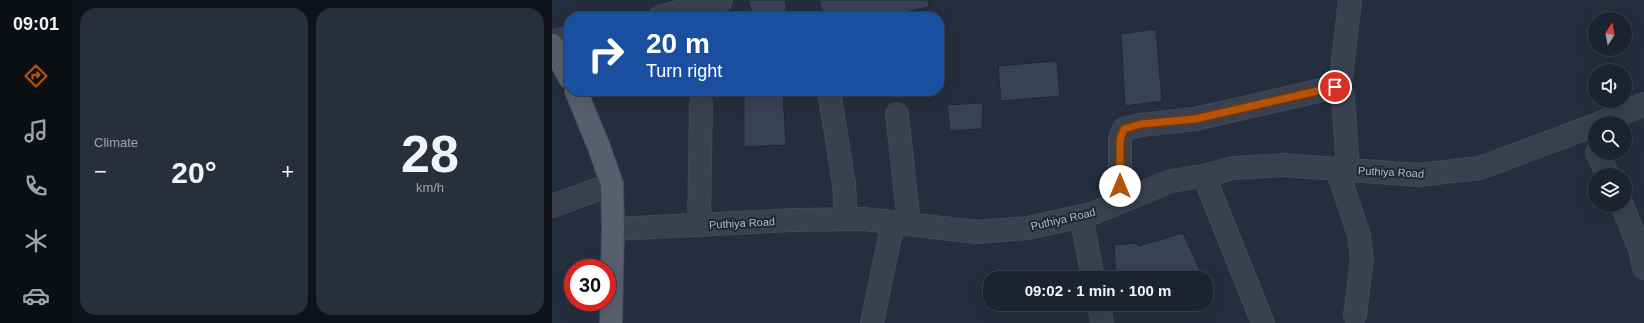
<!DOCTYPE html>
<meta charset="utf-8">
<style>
:root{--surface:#1c222e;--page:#292f3a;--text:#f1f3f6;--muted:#a0a4aa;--line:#3a3f4a;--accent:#b45309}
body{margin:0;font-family:Arial,sans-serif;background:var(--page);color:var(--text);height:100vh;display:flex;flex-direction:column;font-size:15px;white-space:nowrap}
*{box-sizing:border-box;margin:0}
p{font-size:13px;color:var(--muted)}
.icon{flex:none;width:22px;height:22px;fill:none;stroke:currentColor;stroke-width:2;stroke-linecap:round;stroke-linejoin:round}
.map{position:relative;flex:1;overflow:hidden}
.sheet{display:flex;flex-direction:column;gap:8px;padding:8px;background:#0f1319;width:480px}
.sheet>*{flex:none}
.top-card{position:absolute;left:12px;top:12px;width:380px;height:84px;border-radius:16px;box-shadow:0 4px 16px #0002,0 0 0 1px var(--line);background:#1a4fa0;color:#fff;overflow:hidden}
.needle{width:26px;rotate:11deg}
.fabs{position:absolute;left:1036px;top:12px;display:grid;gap:8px}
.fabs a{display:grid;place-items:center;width:44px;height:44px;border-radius:50%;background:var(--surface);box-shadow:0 4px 16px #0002,0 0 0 1px var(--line);font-size:20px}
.speed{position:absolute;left:12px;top:259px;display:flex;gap:8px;font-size:20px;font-weight:700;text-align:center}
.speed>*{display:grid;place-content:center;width:52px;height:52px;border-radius:50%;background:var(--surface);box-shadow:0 4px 16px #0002,0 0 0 1px var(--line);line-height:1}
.speed .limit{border:6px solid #d22;background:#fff;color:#111}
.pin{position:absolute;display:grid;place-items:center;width:34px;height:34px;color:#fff;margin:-17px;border:2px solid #fff;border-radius:50%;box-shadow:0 1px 4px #0007}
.me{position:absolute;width:44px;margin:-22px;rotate:0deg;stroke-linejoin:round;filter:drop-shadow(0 0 3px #0008)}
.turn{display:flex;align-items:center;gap:14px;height:84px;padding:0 16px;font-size:18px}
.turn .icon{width:52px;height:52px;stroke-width:2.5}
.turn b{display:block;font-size:28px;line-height:34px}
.big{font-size:30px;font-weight:700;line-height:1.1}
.sheet .card{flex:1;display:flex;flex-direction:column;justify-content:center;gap:6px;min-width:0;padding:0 14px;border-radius:16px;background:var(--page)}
.sheet .dial{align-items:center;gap:0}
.dial b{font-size:52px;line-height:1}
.heat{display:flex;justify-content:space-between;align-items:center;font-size:22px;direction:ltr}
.sheet .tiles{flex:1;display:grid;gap:8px;grid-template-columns:repeat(2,1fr)}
.trip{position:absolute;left:431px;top:271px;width:230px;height:40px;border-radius:16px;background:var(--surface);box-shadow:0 4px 16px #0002,0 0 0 1px var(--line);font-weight:700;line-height:40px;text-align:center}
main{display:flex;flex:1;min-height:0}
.tab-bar{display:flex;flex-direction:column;width:72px;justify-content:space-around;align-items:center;background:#0b0e12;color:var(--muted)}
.tab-bar .icon{width:28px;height:28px}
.tab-bar .on{color:var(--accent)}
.tab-bar b{font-size:18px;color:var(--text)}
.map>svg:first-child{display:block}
.building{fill:#374254;stroke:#202735}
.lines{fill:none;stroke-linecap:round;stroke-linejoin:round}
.minor-casing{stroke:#424957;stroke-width:24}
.major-casing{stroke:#424957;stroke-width:24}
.minor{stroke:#39404e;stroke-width:22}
.major{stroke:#575f6e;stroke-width:22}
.route-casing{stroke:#753606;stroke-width:10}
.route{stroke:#b45309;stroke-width:7}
.labels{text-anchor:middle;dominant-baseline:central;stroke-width:4;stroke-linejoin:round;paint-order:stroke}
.street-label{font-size:11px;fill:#b5bbc9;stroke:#1e2533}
</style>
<main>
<nav class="tab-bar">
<b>09:01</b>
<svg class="icon on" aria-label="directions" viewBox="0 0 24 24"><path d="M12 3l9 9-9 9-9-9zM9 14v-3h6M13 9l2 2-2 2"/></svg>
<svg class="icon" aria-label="music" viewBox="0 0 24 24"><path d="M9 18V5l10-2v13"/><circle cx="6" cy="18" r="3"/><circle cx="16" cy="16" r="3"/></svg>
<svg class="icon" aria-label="phone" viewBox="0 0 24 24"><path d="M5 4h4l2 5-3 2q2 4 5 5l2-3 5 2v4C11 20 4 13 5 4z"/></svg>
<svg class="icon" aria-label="climate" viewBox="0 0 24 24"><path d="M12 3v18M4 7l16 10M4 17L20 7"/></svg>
<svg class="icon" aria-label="car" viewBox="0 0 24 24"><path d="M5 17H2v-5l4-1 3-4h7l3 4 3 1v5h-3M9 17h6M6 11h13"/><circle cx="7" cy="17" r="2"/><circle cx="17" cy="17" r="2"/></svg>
</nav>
<section class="sheet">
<div class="tiles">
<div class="card"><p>Climate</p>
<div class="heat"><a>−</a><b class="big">20°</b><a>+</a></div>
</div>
<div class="card dial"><b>28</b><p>km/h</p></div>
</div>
</section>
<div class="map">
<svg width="1092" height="323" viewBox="0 0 1092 323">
<rect width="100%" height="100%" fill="#252e3e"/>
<path class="building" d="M196,0H233L236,17H201Z
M267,0H376L377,7L329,17H271Z
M604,29L610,101L573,106L569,34Z
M505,61L508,96L449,101L446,66Z
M192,91H231L234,145L192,147Z
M431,103L430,129L398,131L395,105Z
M631,233L648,270L619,278H564L562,245L585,243L586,246Z"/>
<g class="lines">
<defs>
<path id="minor" d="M108,17L169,0
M0,41L17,38
M277,91L292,184L294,219
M791,95L796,170
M345,114L357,224
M1048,123L1092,104
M1045,153L1056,175
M785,169L807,235L810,258L803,315
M652,176L711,323
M568,202V139L572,129L589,125L643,119L779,88L787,85L789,78L798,0
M1070,205L1088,249L1092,268
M0,206L60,184
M529,216L541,278
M147,225L149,104
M61,229L241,220L312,219L425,232L476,228L539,214L619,181L652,176L681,168L732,165L866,175L928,168L1043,125
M547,304L550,323
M320,323L341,222"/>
<path id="major" d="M0,45L17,77
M24,91L47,147L60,184L61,229L59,323"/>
</defs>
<use href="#minor" class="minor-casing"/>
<use href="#major" class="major-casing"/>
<use href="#minor" class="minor"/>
<use href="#major" class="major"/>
</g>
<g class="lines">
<defs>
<path id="route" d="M568,186V140L572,129L589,124L643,119L783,87"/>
</defs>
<use href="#route" class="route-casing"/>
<use href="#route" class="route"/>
</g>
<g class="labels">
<g class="street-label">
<text transform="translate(839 172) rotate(3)">Puthiya Road</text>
<text transform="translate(511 219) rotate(-13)">Puthiya Road</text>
<text transform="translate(190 223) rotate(-3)">Puthiya Road</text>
</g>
</g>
</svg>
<div class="fabs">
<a><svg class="needle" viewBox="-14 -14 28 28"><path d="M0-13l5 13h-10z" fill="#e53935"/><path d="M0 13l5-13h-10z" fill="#a0a4aa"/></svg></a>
<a><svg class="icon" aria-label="sound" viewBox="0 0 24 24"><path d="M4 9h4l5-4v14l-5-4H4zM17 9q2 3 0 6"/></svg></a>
<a><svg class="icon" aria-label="search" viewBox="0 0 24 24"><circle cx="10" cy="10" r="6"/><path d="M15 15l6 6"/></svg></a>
<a><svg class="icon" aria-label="layers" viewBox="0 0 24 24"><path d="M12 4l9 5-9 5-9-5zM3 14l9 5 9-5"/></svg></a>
</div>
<div class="speed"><div class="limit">30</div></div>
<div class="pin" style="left:783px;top:87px;background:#d93025"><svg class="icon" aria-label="arrive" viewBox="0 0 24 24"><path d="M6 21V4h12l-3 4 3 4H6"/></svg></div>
<svg class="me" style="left:568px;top:186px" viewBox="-20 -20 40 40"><circle r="19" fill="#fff"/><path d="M0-13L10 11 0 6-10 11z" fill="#b45309"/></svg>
<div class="trip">09:02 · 1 min · 100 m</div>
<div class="top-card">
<div class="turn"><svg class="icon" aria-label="right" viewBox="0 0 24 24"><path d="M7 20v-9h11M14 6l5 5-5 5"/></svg><div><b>20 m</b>Turn right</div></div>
</div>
</div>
</main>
